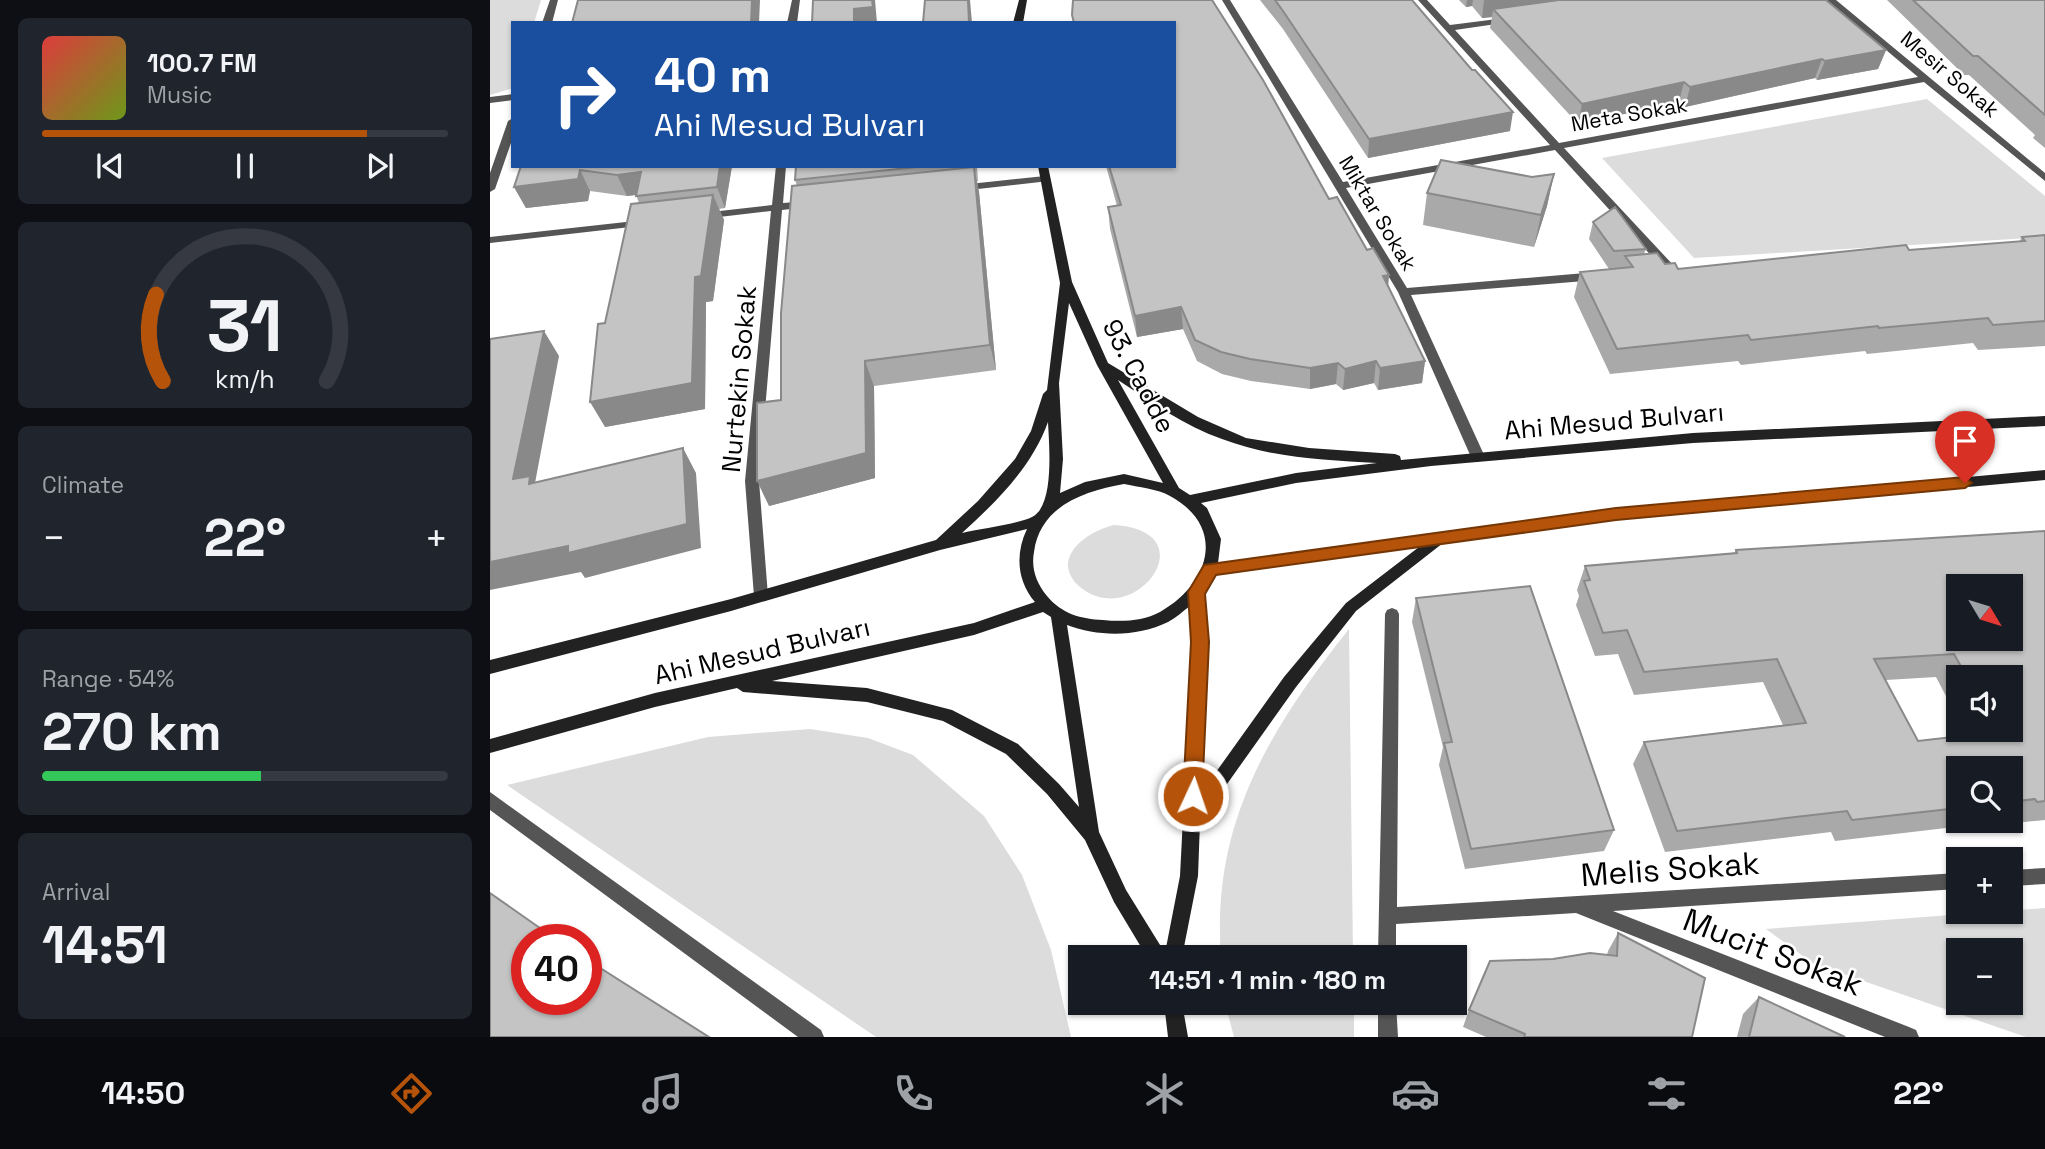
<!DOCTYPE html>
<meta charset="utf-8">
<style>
:root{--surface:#171b24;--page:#20242c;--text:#f1f3f6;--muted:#9ea1a6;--line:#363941;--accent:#b45309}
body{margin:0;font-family:"Space Grotesk",sans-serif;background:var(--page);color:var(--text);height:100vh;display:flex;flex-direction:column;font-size:26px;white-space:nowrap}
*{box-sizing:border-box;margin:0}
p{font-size:23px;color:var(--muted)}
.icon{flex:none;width:38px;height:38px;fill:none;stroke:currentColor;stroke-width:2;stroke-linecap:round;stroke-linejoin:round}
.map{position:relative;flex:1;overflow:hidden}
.panel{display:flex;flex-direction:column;gap:18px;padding:18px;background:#0d0f14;width:490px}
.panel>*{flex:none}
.hud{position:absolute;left:21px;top:21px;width:665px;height:147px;border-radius:0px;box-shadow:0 2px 5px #0004;background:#1a4fa0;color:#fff;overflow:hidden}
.needle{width:46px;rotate:128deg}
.controls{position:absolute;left:1456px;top:574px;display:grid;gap:14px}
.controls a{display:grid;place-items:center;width:77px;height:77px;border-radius:0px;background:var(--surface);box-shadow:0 2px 5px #0004;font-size:35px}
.speed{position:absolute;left:21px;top:924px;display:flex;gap:14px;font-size:35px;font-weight:700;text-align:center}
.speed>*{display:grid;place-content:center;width:91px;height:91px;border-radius:50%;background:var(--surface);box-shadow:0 2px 5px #0004;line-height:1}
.speed .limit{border:10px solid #d22;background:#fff;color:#111}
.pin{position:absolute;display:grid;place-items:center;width:60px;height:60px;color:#fff;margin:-72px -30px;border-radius:50% 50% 50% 0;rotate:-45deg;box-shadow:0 0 7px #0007}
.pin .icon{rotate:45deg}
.me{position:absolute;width:77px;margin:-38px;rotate:3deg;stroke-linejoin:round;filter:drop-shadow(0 0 5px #0008)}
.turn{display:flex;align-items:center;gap:24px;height:147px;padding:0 28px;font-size:32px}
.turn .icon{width:91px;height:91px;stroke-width:2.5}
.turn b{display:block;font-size:49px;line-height:60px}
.big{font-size:52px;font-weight:700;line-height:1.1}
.panel .widget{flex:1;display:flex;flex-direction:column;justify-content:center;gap:10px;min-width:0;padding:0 24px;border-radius:10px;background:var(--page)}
.panel .dial{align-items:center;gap:0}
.dial svg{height:182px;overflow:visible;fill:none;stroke:var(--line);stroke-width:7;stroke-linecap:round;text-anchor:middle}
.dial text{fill:var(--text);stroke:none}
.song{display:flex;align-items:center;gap:21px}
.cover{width:84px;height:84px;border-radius:10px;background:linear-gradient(135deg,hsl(0 70% 55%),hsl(80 70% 35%))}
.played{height:7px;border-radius:4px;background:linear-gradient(90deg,var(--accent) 80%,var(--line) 80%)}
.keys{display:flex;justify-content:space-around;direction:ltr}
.heat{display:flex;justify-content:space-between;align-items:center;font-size:38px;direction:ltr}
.charge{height:10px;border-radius:5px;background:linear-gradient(90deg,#34c759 54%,var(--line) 0)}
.trip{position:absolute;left:578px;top:945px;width:399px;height:70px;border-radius:0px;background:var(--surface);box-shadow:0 2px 5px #0004;font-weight:700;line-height:70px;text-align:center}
.menu{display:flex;height:112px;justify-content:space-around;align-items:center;background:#090b0e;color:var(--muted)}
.menu .icon{width:49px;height:49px}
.menu .current{color:var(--accent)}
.menu b{font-size:32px;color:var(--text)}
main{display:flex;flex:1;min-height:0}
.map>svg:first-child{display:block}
.green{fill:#dcdcdc;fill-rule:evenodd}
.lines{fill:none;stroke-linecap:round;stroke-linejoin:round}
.street{fill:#555;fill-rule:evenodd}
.secondary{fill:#222;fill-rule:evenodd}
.wall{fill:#a9a9a9;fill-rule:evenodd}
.shaded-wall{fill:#898989}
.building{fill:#c4c4c4;stroke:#898989;stroke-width:2;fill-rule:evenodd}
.route{fill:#b45309;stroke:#753606;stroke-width:2}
.labels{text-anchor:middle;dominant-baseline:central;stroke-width:5;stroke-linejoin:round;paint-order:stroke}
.far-street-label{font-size:21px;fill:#000;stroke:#fff}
.street-label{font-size:26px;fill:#000;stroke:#fff}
.near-street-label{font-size:32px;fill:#000;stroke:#fff}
</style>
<main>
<section class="panel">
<div class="widget">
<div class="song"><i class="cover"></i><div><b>100.7 FM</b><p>Music</p></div></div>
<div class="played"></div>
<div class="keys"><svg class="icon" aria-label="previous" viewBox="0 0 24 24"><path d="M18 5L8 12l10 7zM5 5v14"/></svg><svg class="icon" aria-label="pause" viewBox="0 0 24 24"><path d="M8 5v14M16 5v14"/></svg><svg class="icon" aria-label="next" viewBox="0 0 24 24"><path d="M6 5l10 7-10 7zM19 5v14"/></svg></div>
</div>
<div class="widget dial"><svg viewBox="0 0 100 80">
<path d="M14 69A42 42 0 1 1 86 69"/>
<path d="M14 69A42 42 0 0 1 11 31" stroke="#b45309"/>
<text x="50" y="56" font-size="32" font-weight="700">31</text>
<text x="50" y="72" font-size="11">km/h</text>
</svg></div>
<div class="widget"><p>Climate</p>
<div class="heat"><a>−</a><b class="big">22°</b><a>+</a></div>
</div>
<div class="widget"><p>Range · 54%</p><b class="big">270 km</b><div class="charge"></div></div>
<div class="widget"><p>Arrival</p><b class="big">14:51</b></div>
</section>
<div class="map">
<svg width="1555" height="1037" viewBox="0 0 1555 1037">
<rect width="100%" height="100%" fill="#fff"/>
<path class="green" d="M0,0H51L44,23H23V88L0,95Z
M1437,99L1555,196V237L1204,258L1112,158Z
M624,525C720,531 644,632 590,587C558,559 597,531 624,525Z
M859,629L863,957H731C721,824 779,730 859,629Z
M320,729L378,738L423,755L494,816L532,875L561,950L581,1037H386L17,785L218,737Z
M1555,908V1037H1536L1324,964L1276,929ZM1468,950H1521V1003H1468Z
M735,1003H864V1037H744Z"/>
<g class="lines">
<path class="street" d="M60,0H68L62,23H52Z
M302,0H310L307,23H297Z
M732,0H740L853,182L1060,145L928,0H937L960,25L1023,17V21L1020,22L965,30L1069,143L1428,77L1337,0H1346L1555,173V181L1434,82L1074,148L1185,267V273H1177L1065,150L856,188L917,288L1107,272L1113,276L1107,280L921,295L995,457L988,462L981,457L908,292Z
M23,94V100L0,103V97Z
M23,118V137L5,189L0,192V173L18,121Z
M286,166H296L293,203L317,201L322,204L317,207L292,210L269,481L278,596L276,600H266L264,596L255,481L281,211L212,219L206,216L212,213L282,205Z
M555,176L560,179L559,181L470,191L465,188L470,185Z
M154,220L160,223L158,225L0,243V237Z
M902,608L907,610L909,614L907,907L1468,873V889L1123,911L1419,1027L1426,1030L1429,1037H1395L1086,913L906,924V957H888L895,614L897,610Z
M0,792L331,1030L334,1037H308L0,810Z
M1555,868V884L1521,886V870Z
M888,1003H906L908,1037H888Z"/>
<path class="secondary" d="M529,0H537L533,23H523Z
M548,166H558L582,282L618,363L708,417L756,438L819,448L905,454L910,456L911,460L1203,433L1555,416V426L1203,443L941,466L806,483L711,503L717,508L731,539L728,563L1126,509L1555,470V480L1126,519L953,543L866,611L806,687L710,822L708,876L692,957H657L624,902L595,840L557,794L516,754L453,721L377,702L253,692L247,688L165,707L0,753V739L165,693L484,623L545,602C527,581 525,554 537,529L450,550L241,611L0,674V660L241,599L446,540L488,501L525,459L541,431L553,394L557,390L570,283ZM579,303L607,365L673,483L634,474L595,482L570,493L573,459L569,383ZM628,380C661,402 695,426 732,439C782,458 834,460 887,463L806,473L700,495L689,488ZM558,422C559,444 565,506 542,517C528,524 489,529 472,533C506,502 542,467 558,422ZM634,484C648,487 668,489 680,496C737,527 720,584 670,612C653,621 633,622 613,620C591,619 572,614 557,596C546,583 541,568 544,552C550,506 594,491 634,484ZM929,547L856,603L794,677L711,793L718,642L714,590L723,575ZM700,606L702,642L690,876L675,953L636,890L609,832L577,625C609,637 647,637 678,622C686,618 693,611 700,606ZM553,612L561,617L589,807L569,784L528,744L462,710L377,688L282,681L484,635Z
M674,1003H692L698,1037H678Z"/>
</g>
<path class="wall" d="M770,0H922L1020,131L878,158L793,29Z
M969,0H1336L1396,50L1388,69L1327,80L1325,78L1195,107L1189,102L1088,124L1000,28L1002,17L992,18L982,6L976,7Z
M1397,0H1555V148L1543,138L1545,135L1479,75H1474Z
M31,166H242L235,208L229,209L234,220L223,301L216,302L215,409L115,427V323L149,203L146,195L137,196L100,191L98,201L36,208L24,187Z
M306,166H487L488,181H487L489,192L506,370L384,386L385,478L279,506L291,400L307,186L305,180Z
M616,166H684L839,199L877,250L899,275L898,285L935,361L932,383L888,390L884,383L853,390L846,384L820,389L761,381L732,374L707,361L693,329L647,337L620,229L618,207L627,206Z
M1064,174L1057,206L1044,247L933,225L937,193Z
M1103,222L1156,249L1154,254L1188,269L1529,242L1532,237L1555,235V346L1488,350L1483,343L1377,354L1375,351L1251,365L1248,361L1120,374L1084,297L1090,272L1119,269L1099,239Z
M1555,531V820L1524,823L1523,820H1521V768H1468V821H1516L1345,841L1341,832L1175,852L1143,764L1154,742L1293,725L1273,682L1144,695L1128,654L1105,656L1086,605L1089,596L1087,590L1095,566L1244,553L1246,550ZM1446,677L1468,719V677H1521V730H1474L1477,735L1428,741L1396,680Z
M926,598L1124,830L1114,851L975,869L949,765L953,747L922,622Z
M1128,933L1202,1037H996L973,1027L979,1010L1063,959L1117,955L1118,951Z
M1269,997L1355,1037H1247L1253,1014Z"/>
<path class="shaded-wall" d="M262,0H270L269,23H261Z
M382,0H385L387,23H364V9Z
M478,0H480L482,23H479Z
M977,0H983L982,6L976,7Z
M994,0H1124L1003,9L1002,17L992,18Z
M1396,50L1388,69L1327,80L1335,61Z
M1332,59L1325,78L1195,107L1200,87Z
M1194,82L1189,102L1088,124L1092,104Z
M1023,112L1020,131L878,158L879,139Z
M230,166H242L235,208L227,187Z
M484,167L489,192L506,370L500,345Z
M90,170L100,191L98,201L36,208L24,187Z
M151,172L161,193L137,196L127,175Z
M1064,174L1057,206L1044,247L1051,215Z
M223,195L234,220L223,301L216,302L215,409L115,427L100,402L205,277Z
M899,275L897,297L893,276Z
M691,307L693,329L647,337L645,316Z
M54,331L69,356L45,483L58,500L23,479Z
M375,361L384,386L385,478L279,506L267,481Z
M886,361L884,383L853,390L855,369Z
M935,361L932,383L888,390L890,368Z
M848,363L846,384L820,389V368Z
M193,448L206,473L211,548L95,578L91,572L0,590V562L78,546Z"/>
<path class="building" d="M88,0H262L261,23H82Z
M323,0H382L383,7L364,9V23H322Z
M435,0H478L479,23H433Z
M583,0H722L773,80L839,199L847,197L877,250L883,248L899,275L893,276L935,361L890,368L886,361L855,369L848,363L820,368L760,359L731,352L705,340L691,307L645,316L618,207L631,205L619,166H684V23H584L582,15Z
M785,0H922L982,70H985L1023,112L879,139L793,11Z
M1069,0H1336L1396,50L1335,61L1332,59L1200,87L1194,82L1092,104L1003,9Z
M1423,0H1555V115L1488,56H1483Z
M951,160L1042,177L1064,174L1051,215L937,193Z
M31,166H230L227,187L146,196L151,172L127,175L90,170L88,179L24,187Z
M306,166H436L305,180Z
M484,167L500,345L375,361L376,453L267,481V403L291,400V313L302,186Z
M223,195L211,276L205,277L202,383L100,402L108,324L115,323L141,204Z
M1125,207L1156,249L1124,251L1103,222Z
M1555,235V321L1503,325L1498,318L1389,328L1388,326L1261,340L1258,335L1127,349L1090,272L1143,267L1135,256L1167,253L1175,264L1185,263L1188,269L1416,245L1419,250L1535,241L1532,237Z
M54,331L23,479L40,476L39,484L193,448L197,524L78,553V546L0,562V339Z
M1555,531V801L1547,802L1545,799L1521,802V768H1468V808L1362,820L1357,811L1187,831L1154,742L1316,723L1287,659L1154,672L1137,630L1113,633L1094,581L1100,580L1095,566L1247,553L1246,550ZM1468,586H1521V639H1468ZM1464,654L1477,677H1521V730H1506L1507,732L1428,741L1384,659Z
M1040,586L1124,830L981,849L954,743L962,742L926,598Z
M0,893L67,940H37V999H96V959L219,1037H0Z
M1128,933L1215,978L1202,1037H1034L1035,1034L979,1010L1000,961L1063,959L1100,953L1127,956Z
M1269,997L1355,1037H1259Z"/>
<path class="route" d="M1475,477L1482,483L1475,488L1126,520L726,575L715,594L719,642L712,796L709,802L703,805L696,802L693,796L701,642L698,592L714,565L1126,508Z"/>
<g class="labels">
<g class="far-street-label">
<text transform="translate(1460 74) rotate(40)">Mesir Sokak</text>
<text transform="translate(1139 114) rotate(-10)">Meta Sokak</text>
<text transform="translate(888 213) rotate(59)">Miktar Sokak</text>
</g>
<g class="street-label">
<text transform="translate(649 376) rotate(62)">93. Cadde</text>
<text transform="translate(249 379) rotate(-85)">Nurtekin Sokak</text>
<text transform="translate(1124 421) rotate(-5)">Ahi Mesud Bulvarı</text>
<text transform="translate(272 651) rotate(-13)">Ahi Mesud Bulvarı</text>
</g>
<g class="near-street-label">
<text transform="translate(1180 869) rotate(-4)">Melis Sokak</text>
<text transform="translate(1283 952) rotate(21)">Mucit Sokak</text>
</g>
</g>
</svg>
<div class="controls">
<a><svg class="needle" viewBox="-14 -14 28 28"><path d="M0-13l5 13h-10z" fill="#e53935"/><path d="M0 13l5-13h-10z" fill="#9ea1a6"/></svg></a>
<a><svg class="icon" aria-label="sound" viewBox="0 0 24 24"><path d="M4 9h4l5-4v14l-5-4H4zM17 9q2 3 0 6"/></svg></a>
<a><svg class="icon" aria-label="search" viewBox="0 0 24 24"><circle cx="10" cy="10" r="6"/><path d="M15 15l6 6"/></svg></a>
<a>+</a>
<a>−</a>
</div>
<div class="speed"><div class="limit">40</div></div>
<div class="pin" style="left:1475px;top:483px;background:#d93025"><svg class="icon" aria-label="arrive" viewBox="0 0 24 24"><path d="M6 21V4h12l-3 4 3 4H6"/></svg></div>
<svg class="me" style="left:703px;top:796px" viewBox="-20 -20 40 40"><circle r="17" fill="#b45309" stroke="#fff" stroke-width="3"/><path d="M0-11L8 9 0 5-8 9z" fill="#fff"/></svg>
<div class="trip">14:51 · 1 min · 180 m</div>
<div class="hud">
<div class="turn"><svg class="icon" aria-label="right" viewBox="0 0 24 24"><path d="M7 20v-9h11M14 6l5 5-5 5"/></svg><div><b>40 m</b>Ahi Mesud Bulvarı</div></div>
</div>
</div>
</main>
<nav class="menu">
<b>14:50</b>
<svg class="icon current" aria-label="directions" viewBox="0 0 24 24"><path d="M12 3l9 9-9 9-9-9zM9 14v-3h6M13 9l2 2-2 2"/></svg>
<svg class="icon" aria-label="music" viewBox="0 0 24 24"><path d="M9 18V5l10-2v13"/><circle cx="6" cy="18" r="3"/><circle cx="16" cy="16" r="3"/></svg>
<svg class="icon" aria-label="phone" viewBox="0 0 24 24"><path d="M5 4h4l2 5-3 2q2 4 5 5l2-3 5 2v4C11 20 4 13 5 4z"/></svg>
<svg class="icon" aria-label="climate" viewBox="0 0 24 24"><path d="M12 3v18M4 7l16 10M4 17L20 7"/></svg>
<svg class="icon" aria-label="car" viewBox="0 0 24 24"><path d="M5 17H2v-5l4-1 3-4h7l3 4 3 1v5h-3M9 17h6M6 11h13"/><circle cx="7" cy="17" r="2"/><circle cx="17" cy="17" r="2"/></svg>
<svg class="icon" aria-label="filters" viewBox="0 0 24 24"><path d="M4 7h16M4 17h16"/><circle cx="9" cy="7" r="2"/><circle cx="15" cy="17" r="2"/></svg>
<b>22°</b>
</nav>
